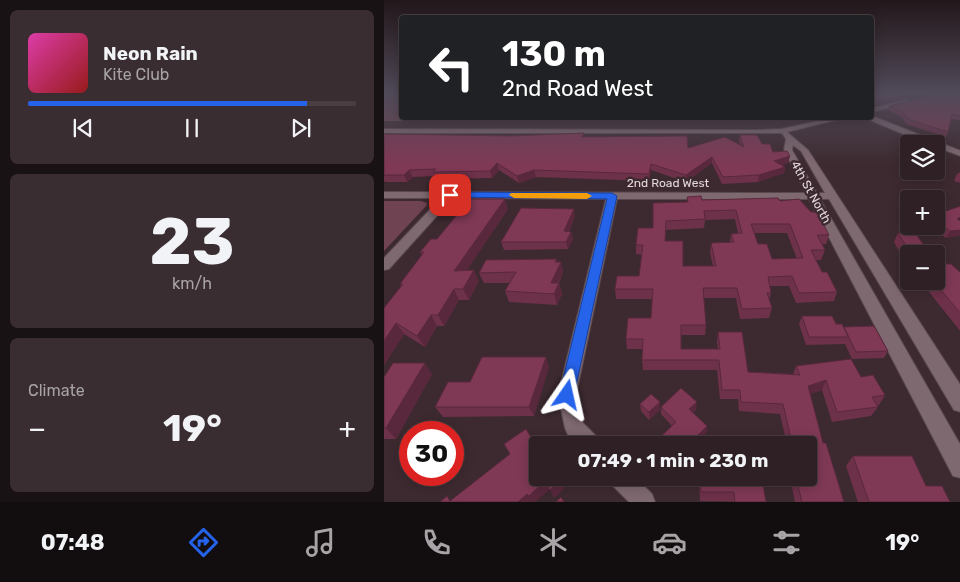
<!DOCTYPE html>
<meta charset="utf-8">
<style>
:root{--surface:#2e2024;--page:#3a2d31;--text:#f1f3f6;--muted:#a7a3a6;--line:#493e41;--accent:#2563eb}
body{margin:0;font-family:Rubik,sans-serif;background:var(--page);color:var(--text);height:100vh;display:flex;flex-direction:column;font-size:19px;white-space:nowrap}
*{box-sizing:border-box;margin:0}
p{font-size:16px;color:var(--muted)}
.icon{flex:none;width:28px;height:28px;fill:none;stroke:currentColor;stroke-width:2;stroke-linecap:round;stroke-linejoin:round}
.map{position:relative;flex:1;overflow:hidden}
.sheet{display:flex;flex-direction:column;gap:10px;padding:10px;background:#191214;width:384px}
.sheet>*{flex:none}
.top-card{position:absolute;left:15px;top:15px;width:475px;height:105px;border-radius:5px;box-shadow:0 2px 12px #0003,0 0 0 1px var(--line);background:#202124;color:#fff;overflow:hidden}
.tools{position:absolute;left:516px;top:135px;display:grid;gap:10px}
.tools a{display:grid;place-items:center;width:45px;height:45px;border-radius:5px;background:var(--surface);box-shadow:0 2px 12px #0003,0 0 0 1px var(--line);font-size:25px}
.speed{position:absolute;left:15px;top:421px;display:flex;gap:10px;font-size:25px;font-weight:700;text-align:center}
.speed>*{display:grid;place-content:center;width:65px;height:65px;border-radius:50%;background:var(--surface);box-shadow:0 2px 12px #0003,0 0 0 1px var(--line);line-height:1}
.speed .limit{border:8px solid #d22;background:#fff;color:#111}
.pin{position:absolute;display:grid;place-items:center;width:42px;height:42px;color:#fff;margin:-21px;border-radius:10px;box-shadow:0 2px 8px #0006}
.me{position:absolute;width:55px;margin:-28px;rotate:11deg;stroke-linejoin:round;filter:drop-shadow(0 0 4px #0008)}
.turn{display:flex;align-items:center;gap:18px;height:105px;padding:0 20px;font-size:22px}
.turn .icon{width:65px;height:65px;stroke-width:2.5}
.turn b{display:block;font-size:35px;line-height:42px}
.big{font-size:38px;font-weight:700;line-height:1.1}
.sheet .card{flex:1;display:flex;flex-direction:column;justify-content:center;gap:8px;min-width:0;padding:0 18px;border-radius:8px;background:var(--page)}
.sheet .dial{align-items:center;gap:0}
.dial b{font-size:65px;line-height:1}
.song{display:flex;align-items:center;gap:15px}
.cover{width:60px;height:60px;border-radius:8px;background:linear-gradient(135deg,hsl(320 70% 55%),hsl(0 70% 35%))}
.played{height:5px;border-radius:2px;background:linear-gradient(90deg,var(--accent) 85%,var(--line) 85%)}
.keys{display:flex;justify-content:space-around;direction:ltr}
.heat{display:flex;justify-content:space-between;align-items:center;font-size:28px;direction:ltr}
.trip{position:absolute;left:145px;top:436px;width:288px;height:50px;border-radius:5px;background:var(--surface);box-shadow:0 2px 12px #0003,0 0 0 1px var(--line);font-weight:700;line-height:50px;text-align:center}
.menu{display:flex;height:80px;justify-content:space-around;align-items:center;background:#120d0e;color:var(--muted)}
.menu .icon{width:35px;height:35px}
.menu .active{color:var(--accent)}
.menu b{font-size:22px;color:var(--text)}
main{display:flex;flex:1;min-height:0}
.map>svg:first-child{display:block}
.green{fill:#704353}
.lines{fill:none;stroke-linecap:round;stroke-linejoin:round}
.street-casing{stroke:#59494f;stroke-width:2}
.street{fill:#7f6970;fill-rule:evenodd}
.wall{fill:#6d3149;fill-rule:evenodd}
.shaded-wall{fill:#59283c}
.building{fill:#7f3955;stroke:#59283c;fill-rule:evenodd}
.route{fill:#2563eb;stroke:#184099}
.slow{fill:#f59e0b}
.labels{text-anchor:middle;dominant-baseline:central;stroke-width:5;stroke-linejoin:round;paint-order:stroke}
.street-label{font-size:12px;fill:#e4d8db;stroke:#3d2a30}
</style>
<main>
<section class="sheet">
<div class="card">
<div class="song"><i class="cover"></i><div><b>Neon Rain</b><p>Kite Club</p></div></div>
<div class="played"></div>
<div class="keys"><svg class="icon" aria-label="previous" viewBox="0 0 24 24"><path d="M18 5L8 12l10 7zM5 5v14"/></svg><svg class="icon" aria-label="pause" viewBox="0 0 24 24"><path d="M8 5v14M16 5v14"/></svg><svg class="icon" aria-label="next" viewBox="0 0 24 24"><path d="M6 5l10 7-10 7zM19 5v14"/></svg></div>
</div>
<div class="card dial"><b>23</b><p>km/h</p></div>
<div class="card"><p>Climate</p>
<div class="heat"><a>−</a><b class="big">19°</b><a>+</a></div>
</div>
</section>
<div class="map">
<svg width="577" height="502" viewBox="0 0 577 502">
<rect width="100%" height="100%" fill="#3d2a30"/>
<path class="green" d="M0,94H17L18,118H306L298,121H0Z
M0,201H37L43,203V205L0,251Z"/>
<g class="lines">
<defs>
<path id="street" d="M522,100L524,101V103L488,112V108Z
M488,116L577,151V156L552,147V144H543L481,118Z
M448,118H460L403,132L424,150L577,386V412L570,410L445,199H436L577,446V478L569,476L425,199H233L192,395L199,423L214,438L217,445H193L184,435L181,428L174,395L222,199L69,198L5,269L0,270V258L57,198H0V192L422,193L400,150L402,139L398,133H0V129L370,130L397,129ZM409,145L417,151L441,193H433L408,150Z
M226,478H252L268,494L271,502H245L229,486Z"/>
</defs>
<use href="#street" class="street-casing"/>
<use href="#street" class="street"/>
</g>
<path class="wall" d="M488,94H541L493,105L488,103Z
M577,94V120L567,119L564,132L562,137L522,124L518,117L504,110L505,106Z
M0,134L201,137L304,148L357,145L355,141L356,135L378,144L389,152L406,156L404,163L397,165L401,167L400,173L374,182L338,184L328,163L302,182L267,170L265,181L152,177L135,183L115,170L108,178L52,179L51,176L29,177L23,182H2L0,181Z
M577,172V183L570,181L573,174Z
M303,197L318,200L396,201L445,235L442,244H438L441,250L437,260H432L438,272L453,292L450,301L412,303L405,286H386L387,293L385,300L388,308L385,318L356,319L352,298H320L322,325L321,335H297V349H334L333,342L334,332L364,372L409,374L412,366L477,377L501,395L495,405H493L494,407L487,416L448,422L438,390L426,394L439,443L460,502H411L406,478H424V445H403L396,414L355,411L354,399H336L333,370H259L258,360L259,349H243L242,339L267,318L268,299H232L231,289L255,276L258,255L252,254V245L269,228L303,202ZM351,219L354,234H347L346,243H327L326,253L329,266H299L281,241L282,230L320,228L321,220ZM370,233H403L413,259H388L374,244Z
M124,209L82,271L95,281L85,300H75L60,326H53L41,347L20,334L0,365V308L17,286L16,284L38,255L36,252Z
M552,212L577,235L562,238L547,226H552Z
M191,216L185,232H187L189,239L184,249L120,250L117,242Z
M514,233L546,254H525V263H522L510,242Z
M173,262H177L179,272L175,283L178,294L173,305L125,302L121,291L126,283H100L95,273Z
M553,264L577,273V332L545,292L546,290L539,281H552Z
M418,316L452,324L504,351L500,358L468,359L461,344H460L422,345L415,324Z
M165,367L150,416L59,417L51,407L86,382Z
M48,374L12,439H0V377Z
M276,402V410L265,420L257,411L256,404Z
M277,407L312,410L309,413L323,426L322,433L311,445H270V443L288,426L277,414Z
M469,456L542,486L566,502H474L462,466Z
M315,478H378L382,502L316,501Z"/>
<path class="shaded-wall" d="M525,94H541L493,105L494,101Z
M406,156L404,163L389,167L390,161Z
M328,157V163L302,182V175Z
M113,163L115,170L108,178L106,171Z
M267,164V170L265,181V174Z
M401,167L400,173L374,182L375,175Z
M25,170L29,177L23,182L20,175Z
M150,170L152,177L135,183L133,176Z
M121,199L124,209L75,282L70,271Z
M190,209L191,216L182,239L180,231Z
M577,230V235L562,238L566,231Z
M187,232L189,239L184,249L182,242Z
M173,259L175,267L177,262L179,272L170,293L167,283L171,262Z
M90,270L95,281L85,300L79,289Z
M175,283L178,294L173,305L170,294Z
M70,289L75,300L60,326L54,315Z
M47,315L53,326L41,347L33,336Z
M12,323L20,334L0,365V341Z
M162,357L165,367L150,416L145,407Z
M41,363L48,374L12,439L2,428Z
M442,380L438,390L420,396L424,386Z
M276,402V410L265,420V412Z
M313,402L312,410L305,417V409Z
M323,426L322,433L311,445H304Z
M180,478H192L170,498L166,490Z
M160,482L165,490L151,502L148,501L147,502H134L143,494Z"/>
<path class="building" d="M488,94H525L494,101L489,98L488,99Z
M553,94H577V116L568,114L564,132L524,119L519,112L505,106Z
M200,133L198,137L303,136L304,148L341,137L360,147L356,135H373L378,144H386L389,152L403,151L406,156L390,161L401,167L375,175L339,177L328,157L302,175L267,164L265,174L150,170L133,176L113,163L106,171L49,172L52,169L25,170L20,175H0V134L128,136Z
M317,196L318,200L394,198L396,201L415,199L427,212H433L445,235H433L441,250H427L438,272H443L453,292L415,293L408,276L384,277L387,293H383L388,308L358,309L353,288H319L322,325H297V349H336L334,332H358L364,372L416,375L412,366L467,359L477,377L489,375L501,395L488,397L494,407L453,412L442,380L424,386L439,443H442L460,502H418L412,478H424V445H404L403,443H408L399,404L357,402L356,390H338L335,360H258L259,339H242L244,318H267L269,289H231L233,276H255L259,245H252L254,228H269V203L304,202L303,197ZM352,210L358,233L347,234L350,242L327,243L332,266H299V241H281L282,221L321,219L320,211ZM367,224H406L419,258L388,259L383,244H374Z
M86,199H121L70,271L90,270L79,289H70L54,315H47L33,336L12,323L0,341V308L19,284H16L40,252H36L47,239H53Z
M577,206V217L573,219L577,221V230L566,231L552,221V212L562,211Z
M137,208L190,209L180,231L187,232L182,242H117Z
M514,233L532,234L546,254L527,253Z
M173,259L171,262H177L167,283H175L170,294L121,291L132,272L95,273L102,260Z
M552,262L553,264H567L577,273V314L551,283H553L552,281Z
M418,316H448L452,324H458L464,337H425Z
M490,326L504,351L472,352L460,327Z
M98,357H162L145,407H51L64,382H86Z
M9,363H41L2,428H0V377Z
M297,388L313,402L305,409L323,426L304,445H271L270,443L292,422L277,407Z
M267,394L276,402L265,412L256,404Z
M142,429L154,449V478H180L166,490L160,482L145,496L143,494L134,502H56L63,496L66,501L126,454L120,444Z
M335,436L372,437L373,445H336Z
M469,456H528L542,486H558L566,502H485Z
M316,478H378L382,502H351L350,492H317Z
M177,497L180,502H172Z"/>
<linearGradient id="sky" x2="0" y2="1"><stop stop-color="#22171a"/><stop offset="0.57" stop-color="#514a59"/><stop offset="1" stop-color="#514a59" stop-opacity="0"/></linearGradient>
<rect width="577" height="164" fill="url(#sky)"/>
<path class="route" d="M66,192L228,193L233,196L189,400L183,402L177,400L175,395L223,199L62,197L61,195Z"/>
<path class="slow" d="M127,193H203L208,196L203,199L130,198L125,195Z"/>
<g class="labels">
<g class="street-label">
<text x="284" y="183">2nd Road West</text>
<text transform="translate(427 192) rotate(61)">4th St North</text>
</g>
</g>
</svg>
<div class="tools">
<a><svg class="icon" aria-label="layers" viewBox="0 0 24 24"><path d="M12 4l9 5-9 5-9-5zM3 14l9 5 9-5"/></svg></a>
<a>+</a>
<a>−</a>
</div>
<div class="speed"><div class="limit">30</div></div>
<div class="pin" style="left:66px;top:195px;background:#d93025"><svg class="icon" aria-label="arrive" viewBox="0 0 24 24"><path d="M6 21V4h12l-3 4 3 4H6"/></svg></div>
<svg class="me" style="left:183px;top:395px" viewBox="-20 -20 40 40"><path d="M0-17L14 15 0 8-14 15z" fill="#2563eb" stroke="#fff" stroke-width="4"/></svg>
<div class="trip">07:49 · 1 min · 230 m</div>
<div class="top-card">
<div class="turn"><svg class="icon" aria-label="left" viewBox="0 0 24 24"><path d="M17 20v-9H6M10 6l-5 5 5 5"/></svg><div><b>130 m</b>2nd Road West</div></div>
</div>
</div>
</main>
<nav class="menu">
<b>07:48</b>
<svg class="icon active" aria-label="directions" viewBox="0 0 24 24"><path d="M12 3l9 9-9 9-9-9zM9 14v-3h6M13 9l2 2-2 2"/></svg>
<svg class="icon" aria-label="music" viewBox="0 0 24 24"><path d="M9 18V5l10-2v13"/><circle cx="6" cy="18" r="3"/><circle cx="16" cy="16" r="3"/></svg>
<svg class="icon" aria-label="phone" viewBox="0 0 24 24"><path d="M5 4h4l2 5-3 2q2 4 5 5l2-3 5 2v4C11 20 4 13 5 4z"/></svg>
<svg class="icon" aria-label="climate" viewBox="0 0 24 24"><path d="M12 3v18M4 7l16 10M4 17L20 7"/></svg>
<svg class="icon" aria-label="car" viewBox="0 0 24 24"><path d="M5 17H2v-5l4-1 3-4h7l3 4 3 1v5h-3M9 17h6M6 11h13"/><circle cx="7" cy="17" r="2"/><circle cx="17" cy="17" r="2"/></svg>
<svg class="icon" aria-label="filters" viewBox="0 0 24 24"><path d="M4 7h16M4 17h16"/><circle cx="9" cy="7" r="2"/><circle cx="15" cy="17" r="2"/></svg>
<b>19°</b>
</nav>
